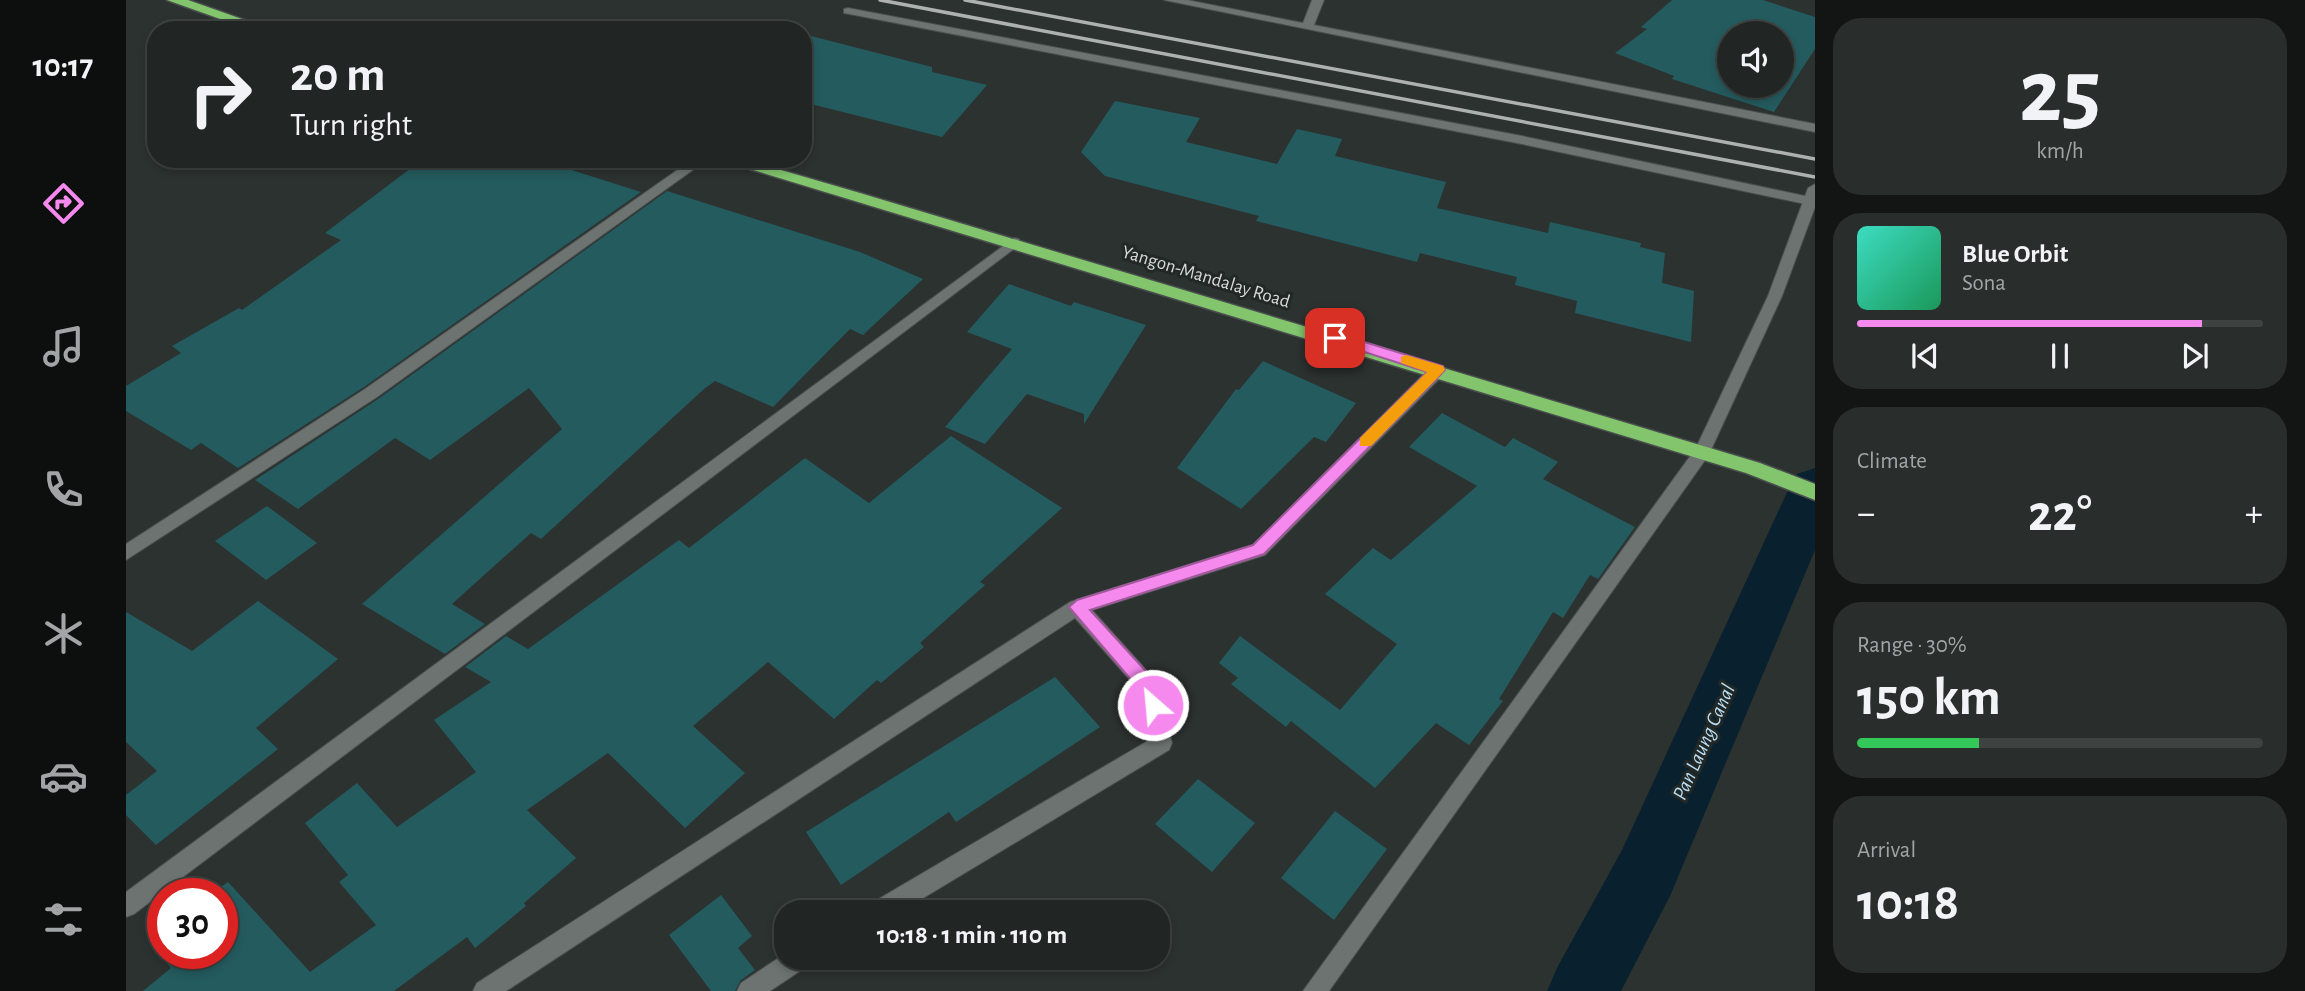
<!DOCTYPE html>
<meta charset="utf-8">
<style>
:root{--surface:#212624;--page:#292e2c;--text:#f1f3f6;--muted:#a2a5a6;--line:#3e4341;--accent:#f689ee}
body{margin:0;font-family:"Alegreya Sans",sans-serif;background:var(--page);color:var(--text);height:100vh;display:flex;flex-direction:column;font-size:26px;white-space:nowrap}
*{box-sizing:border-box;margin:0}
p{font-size:23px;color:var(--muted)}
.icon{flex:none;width:38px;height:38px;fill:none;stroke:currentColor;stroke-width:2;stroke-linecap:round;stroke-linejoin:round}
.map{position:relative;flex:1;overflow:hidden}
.details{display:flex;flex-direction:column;gap:18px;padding:18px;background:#121514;width:490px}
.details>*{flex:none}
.guide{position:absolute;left:21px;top:21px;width:665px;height:147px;border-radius:28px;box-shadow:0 4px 10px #0003,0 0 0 2px var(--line);background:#212624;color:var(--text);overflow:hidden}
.fabs{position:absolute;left:1591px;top:21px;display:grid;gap:14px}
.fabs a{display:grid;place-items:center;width:77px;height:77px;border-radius:50%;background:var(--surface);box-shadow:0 4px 10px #0003,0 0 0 2px var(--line);font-size:35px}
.speed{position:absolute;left:21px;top:878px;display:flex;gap:14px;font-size:35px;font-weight:700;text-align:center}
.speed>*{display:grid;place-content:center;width:91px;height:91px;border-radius:50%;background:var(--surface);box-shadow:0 4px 10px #0003,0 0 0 2px var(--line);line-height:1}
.speed .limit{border:10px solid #d22;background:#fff;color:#111}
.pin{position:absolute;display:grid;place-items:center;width:60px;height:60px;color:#fff;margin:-30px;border-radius:14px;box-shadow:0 4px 10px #0006}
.me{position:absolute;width:77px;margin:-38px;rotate:333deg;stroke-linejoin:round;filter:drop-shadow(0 0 5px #0008)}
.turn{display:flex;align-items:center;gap:24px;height:147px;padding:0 28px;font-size:32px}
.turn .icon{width:91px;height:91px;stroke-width:2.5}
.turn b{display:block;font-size:49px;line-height:60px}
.big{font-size:52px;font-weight:700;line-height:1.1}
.details .widget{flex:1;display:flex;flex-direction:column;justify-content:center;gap:10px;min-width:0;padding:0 24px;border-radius:28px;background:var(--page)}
.details .dial{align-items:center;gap:0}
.dial b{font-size:91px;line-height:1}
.song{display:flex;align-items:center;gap:21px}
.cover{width:84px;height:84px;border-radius:10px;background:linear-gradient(135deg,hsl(170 70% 55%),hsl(150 70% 35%))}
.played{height:7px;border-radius:4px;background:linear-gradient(90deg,var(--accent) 85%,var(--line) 85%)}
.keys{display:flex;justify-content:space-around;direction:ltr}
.heat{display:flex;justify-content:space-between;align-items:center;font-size:38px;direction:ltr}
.charge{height:10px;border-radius:5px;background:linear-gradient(90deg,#34c759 30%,var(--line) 0)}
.trip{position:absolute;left:648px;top:900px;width:396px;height:70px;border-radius:28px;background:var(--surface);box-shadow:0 4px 10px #0003,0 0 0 2px var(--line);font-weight:700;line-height:70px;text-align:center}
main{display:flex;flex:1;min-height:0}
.tab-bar{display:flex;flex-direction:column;width:126px;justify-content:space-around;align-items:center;background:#0d0f0e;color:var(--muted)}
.tab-bar .icon{width:49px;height:49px}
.tab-bar .current{color:var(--accent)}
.tab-bar b{font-size:32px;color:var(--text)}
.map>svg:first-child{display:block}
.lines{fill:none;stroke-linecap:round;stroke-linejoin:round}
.canal{fill:#09212e;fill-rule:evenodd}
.building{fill:#245b5f;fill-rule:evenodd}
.street-casing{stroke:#4a4f4e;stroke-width:2}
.secondary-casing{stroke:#4a4f4e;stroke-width:2}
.highway-casing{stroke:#4a4f4e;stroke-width:3}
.street{fill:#6c7370;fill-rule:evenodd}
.secondary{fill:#6c7370;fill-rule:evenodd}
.highway{fill:#82c56d;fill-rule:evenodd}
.rail{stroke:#adb1b0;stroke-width:3.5}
.route{fill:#f689ee;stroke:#a0599b;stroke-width:2}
.slow{fill:#f59e0b}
.labels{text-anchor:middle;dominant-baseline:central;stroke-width:6;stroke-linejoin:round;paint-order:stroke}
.street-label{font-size:19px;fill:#d6d9d8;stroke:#222826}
.water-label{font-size:21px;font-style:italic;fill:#b9def5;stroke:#222826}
</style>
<main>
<nav class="tab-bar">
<b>10:17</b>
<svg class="icon current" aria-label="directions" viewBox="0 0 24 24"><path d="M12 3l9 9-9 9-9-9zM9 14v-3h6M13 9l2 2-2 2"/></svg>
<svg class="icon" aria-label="music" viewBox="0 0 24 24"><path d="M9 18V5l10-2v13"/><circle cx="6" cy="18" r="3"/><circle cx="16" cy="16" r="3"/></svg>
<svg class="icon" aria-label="phone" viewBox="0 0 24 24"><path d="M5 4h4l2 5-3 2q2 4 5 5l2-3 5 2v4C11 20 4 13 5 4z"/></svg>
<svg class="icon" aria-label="climate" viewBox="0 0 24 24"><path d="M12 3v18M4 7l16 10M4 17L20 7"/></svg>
<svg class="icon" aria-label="car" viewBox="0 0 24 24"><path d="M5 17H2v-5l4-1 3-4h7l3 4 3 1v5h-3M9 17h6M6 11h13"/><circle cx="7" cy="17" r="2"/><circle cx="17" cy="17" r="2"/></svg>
<svg class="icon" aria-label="filters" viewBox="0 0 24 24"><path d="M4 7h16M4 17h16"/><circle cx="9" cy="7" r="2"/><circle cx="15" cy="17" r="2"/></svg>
</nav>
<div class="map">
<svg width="1689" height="991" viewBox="0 0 1689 991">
<rect width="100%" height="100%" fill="#2c3230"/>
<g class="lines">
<path class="canal" d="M1689,468V550L1544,896L1495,991H1421L1432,966L1496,850L1663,488L1671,474Z"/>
</g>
<path class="building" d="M1546,0H1637L1689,17V49L1648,112L1546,79L1548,76L1489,53L1521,29L1515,27ZM1603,33H1656V86H1603Z
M677,34L806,67V72L861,85L816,137L677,102Z
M989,101L1074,118L1060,142L1151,164L1171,129L1216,139L1209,156L1320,182L1311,208L1422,233L1424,222L1515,243L1514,247L1539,253L1536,283L1568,291L1565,342L1449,313L1451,301L1389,285L1391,277L1294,253L1291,262L1130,221L1133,216L979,176L955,152Z
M297,159H411L515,192L238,387L112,468L75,443L65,450L0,411V386L55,353L46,346L113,308L116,310L215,240L199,233Z
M541,191L734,252L797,279L737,335L724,329L647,407L589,381L578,389L415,539L405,533L326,604L359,624L319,654L236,604L436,429L403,388L304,460L269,438L172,509L129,480L252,399Z
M883,284L945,306L948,302L1020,325L958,424V414L901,394L859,444L819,427L886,349L841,332Z
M1137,361L1230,403L1200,442L1188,437L1115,509L1051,468L1110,389L1113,390Z
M1316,413L1379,447L1387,438L1432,462L1417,479L1509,527L1472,579L1464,575L1437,618L1427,612L1373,699L1377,701L1343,745L1310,723L1249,788L1165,721L1160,727L1105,684L1112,678L1093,663L1114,636L1214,710L1271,644L1199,594L1247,548L1265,560L1351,486L1283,447Z
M825,436L936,508L854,582L859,585L794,643L798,647L755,683L751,680L708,719L642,662L567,726L619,773L559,828L482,753L401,810L450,858L398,903L400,906L349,948L341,937L268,991H17L45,968L23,942L37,931V954H96V894H85L102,882L184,972L250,925L213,882L222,875L179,823L231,783L271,827L350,772L308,720L365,682L339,667L380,636L402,649L553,540L563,548L679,458L743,503Z
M141,506L191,543L140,580L89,541Z
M132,601L212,659L130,728L152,749L30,845L0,815V795L31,771L0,742V612L66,651Z
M929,677L974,727L830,822L823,812L715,885L680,832Z
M1072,779L1129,823L1086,872L1029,824Z
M1209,811L1261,849L1208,920L1155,878Z
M595,895L626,936L612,948L629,970L614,981L609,991H585L543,935Z"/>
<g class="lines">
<defs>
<path id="street" d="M1038,0H1061L1177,23L1186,0H1198L1188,25L1689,124V132Z
M722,8L1396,136L1684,197L1689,198V204L1684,205L1396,144L718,13V9Z
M567,159H582L251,397L0,560V544L239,389Z
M888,238L893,239V245L8,914L0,917V892Z
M1312,365L1320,370L1318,374L1139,555L966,610L1029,680L1046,743L1043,750L774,912H741L744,904L1025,739L1013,690L949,618L380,991H347L351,983L944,602L1127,545L1306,366Z
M1576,446L1582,448L1584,452L1582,456L1203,991H1177L1570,448Z
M660,953V957H687L683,965L644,991H611L615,983Z"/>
<path id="secondary" d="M1689,184V207L1656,296L1584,452L1582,456H1570L1568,452L1642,296L1682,188Z"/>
<path id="highway" d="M41,0H62L147,30H125Z
M591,159H617L734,193L1634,463L1689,484V500L1620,473Z"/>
</defs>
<use href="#street" class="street-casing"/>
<use href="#secondary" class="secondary-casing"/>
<use href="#highway" class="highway-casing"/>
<use href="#street" class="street"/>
<use href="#secondary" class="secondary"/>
<use href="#highway" class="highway"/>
<path class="rail" d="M754,0L1689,177
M839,0L1689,159"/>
</g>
<path class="route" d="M1209,333L1317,366L1319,370L1138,554L964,610L1028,680L1036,705L1033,710H1020L1013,689L943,607L951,600L1127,545L1301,372L1204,341L1202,338Z"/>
<path class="slow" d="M1280,355L1317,366L1319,370L1245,446H1234V438L1301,372L1275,363V357Z"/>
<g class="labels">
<g class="street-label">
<text transform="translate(1080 277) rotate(17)">Yangon-Mandalay Road</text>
</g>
<g class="water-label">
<text transform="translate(1578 742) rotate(-66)">Pan Laung Canal</text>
</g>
</g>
</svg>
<div class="fabs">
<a><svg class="icon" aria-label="sound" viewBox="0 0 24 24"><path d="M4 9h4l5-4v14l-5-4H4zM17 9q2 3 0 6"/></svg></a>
</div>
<div class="speed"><div class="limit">30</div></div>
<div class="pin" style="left:1209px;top:338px;background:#d93025"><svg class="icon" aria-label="arrive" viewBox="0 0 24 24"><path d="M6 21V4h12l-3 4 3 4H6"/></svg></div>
<svg class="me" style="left:1027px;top:705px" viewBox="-20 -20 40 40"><circle r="17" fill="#f689ee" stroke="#fff" stroke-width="3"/><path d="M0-11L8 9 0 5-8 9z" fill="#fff"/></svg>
<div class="trip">10:18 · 1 min · 110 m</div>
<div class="guide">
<div class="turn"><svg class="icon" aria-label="right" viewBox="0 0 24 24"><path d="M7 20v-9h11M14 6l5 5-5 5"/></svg><div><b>20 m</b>Turn right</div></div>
</div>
</div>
<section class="details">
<div class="widget dial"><b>25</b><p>km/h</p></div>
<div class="widget">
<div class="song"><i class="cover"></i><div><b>Blue Orbit</b><p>Sona</p></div></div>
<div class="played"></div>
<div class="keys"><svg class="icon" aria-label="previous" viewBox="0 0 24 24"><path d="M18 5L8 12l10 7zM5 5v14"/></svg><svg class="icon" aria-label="pause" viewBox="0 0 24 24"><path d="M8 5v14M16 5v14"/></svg><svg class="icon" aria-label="next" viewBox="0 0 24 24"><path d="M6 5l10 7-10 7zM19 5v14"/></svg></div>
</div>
<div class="widget"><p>Climate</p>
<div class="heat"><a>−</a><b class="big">22°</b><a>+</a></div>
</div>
<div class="widget"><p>Range · 30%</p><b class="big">150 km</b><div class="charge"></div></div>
<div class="widget"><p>Arrival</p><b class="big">10:18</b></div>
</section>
</main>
